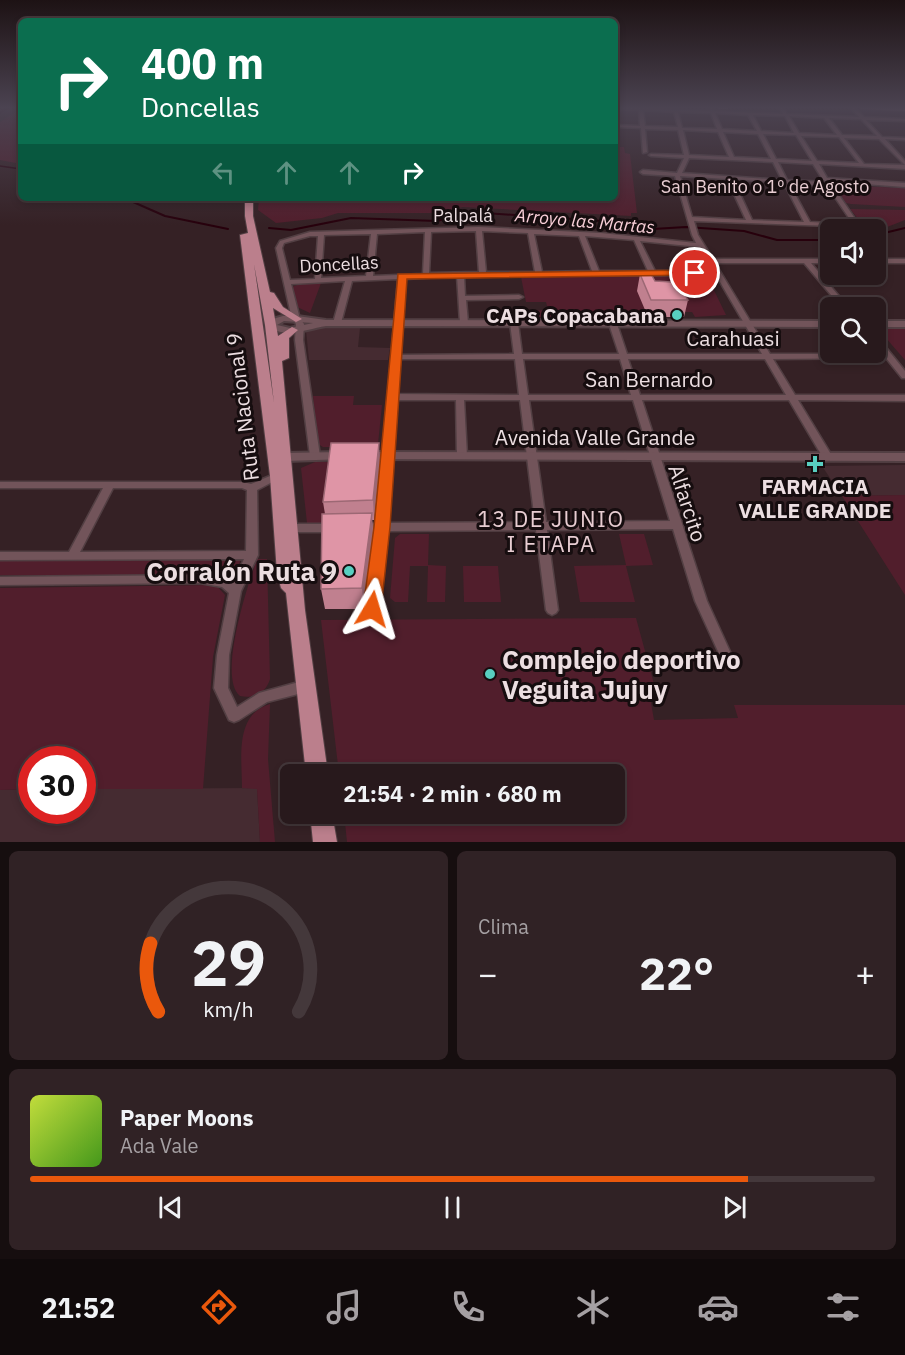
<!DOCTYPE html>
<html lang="es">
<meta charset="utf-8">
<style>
:root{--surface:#28191c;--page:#302225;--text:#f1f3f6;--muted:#a5a0a3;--line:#44383b;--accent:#ea580c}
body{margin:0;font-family:"IBM Plex Sans",sans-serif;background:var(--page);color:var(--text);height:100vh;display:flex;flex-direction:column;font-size:22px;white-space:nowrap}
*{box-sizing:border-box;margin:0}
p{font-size:20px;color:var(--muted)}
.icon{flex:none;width:33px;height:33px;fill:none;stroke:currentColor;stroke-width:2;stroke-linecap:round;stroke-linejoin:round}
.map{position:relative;height:842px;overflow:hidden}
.panel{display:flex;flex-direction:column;gap:9px;padding:9px;background:#160e0f;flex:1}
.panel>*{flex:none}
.hud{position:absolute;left:18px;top:18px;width:600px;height:183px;border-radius:9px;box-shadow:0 3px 9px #0003,0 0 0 2px var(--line);background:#0b6e4f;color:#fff;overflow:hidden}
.tools{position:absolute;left:820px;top:219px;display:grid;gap:12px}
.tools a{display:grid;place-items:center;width:66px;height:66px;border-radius:9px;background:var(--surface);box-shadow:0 3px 9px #0003,0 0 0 2px var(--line);font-size:30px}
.speed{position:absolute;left:18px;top:746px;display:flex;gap:12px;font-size:30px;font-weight:700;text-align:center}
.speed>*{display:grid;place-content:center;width:78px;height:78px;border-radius:50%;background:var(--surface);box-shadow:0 3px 9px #0003,0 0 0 2px var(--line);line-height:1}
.speed .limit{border:9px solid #d22;background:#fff;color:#111}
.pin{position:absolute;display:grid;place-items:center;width:51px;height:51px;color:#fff;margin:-26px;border:3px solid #fff;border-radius:50%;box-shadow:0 2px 6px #0007}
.me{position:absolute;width:66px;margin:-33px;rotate:7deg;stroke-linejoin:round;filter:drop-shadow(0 0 4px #0008)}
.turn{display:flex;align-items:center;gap:21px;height:126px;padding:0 24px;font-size:27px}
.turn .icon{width:78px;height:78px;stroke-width:2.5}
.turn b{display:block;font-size:42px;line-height:51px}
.lanes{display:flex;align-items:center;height:57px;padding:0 24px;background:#0003;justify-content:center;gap:30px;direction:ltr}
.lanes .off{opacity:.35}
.big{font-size:45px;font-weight:700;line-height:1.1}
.panel .card{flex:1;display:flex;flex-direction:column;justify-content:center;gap:9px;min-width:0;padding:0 21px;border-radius:9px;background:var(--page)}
.panel .dial{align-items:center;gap:0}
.dial svg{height:156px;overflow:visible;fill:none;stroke:var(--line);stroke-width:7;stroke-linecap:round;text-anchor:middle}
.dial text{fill:var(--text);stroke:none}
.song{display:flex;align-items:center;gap:18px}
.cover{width:72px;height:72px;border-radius:9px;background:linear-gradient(135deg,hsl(70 70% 55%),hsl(100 70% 35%))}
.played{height:6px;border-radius:3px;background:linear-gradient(90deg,var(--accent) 85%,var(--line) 85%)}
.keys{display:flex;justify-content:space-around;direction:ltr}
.heat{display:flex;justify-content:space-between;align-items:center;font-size:33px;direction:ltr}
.panel .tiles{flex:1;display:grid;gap:9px;grid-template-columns:1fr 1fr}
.card:last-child{grid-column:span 2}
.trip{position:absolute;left:280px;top:764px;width:345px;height:60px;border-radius:9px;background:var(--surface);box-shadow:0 3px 9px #0003,0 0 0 2px var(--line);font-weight:700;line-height:60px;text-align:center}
.menu{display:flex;height:96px;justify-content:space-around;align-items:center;background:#100a0b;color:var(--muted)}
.menu .icon{width:42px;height:42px}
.menu .current{color:var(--accent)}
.menu b{font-size:27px;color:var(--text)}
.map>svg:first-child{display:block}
.built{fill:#452b31}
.green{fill:#511e2c}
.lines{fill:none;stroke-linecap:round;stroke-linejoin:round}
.stream-far1{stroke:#27000c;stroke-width:1.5}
.stream{stroke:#27000c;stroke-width:2}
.canal{fill:#27000c;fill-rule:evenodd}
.minor-casing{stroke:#523f43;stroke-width:3}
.tertiary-casing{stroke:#523f43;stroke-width:4}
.primary-casing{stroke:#523f43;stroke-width:2}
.minor{fill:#72545a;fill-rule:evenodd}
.tertiary{fill:#72545a;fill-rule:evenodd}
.primary{fill:#bb7f8c;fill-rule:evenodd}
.wall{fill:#c0808f}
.shaded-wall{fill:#9c6874}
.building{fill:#df95a6;stroke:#9c6874;stroke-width:1.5}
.route{fill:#ea580c;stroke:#983908;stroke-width:1.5}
.poi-dot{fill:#58cec0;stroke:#160d0f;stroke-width:2}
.labels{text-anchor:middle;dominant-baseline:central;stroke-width:6;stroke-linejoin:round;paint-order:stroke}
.far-neighbourhood-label{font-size:18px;fill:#e8cdd2;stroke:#160d0f}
.far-street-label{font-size:18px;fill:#ecdee1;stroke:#160d0f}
.far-water-label{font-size:18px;font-style:italic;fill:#fad0d9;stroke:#160d0f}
.poi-label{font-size:21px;font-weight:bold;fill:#ecdee1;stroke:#160d0f;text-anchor:end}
.street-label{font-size:21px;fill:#ecdee1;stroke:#160d0f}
.neighbourhood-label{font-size:22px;letter-spacing:1.5px;fill:#e8cdd2;stroke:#160d0f}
.near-poi-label{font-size:26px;font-weight:bold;fill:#ecdee1;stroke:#160d0f;text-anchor:end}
</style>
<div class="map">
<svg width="905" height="842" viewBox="0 0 905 842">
<rect width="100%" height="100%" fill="#352125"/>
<path class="built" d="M309,328H360L358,347L390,348L388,360H309L306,330Z
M905,465V495L842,496L822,466Z
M257,788L260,842H0V790L31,789L32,810H82L83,789Z"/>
<path class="green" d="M21,108V164L0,160V122Z
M615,147H624L625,153L630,154L637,213H631V216L463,207L430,213H338L322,218L276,223L258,210L259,198H615Z
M833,185L905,188V207L851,204L846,203Z
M850,209L905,210V220L882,229L864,226Z
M688,275L704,282L709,280L726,315L695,317L692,312H660L638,291L648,317H529L528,311L548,310L546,302H526L521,277Z
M302,283H321L310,313L297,307L292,287Z
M878,329H905V360Z
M313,396H354L353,405H382L378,444L373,447H323L318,444Z
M315,462H331L324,523H307L301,468Z
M905,495V595L842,496Z
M400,534H429L428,565L446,566L445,602H427L428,566H410L408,602H395L390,598L395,538Z
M619,534H644L653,565L626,566L635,602H580L574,566L626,565Z
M241,558L236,575H0V559Z
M257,559H267L270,679C266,693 254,699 240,696C217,678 248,584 257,559Z
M463,566H498L501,602H464Z
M216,585L225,595L213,657L203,789H83L82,759H32L31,789L0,790V588Z
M636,618L654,684L648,686L654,720L738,718L734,705H905V842H347L344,813H615V774H339L321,620Z
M270,704L268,759L275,842H260L257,789L242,788C242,759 234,714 270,704Z"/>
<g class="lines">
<path class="stream-far1" d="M0,166L21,169"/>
<path class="stream" d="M124,198L165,216L228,229
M269,228L291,230L351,218L437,221L470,212L603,221L653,229L686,227L744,231L777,240H831
M876,235L905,228"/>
<path class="canal" d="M6,107H11L0,114V111Z"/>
<defs>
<path id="minor" d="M615,107L710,111L709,109L711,108L714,111L783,114L779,107H783L787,114L859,117L850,107H854L864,117L905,119V121L866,120L882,137L905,138V140L885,139L905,161V169L819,164L827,178L905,183V187L825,181L823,180L813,164L778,162L787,180L825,182L832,185L860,226L859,227L694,221L698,235L713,259H831V263H811L849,308H842L804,263H715L770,354H882L876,346V339H879L905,371V378H902L886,358L773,359L795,395H905V401L798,400L832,456L827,459L822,456L789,400H642L707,601L732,656L730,660L726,661L722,660L695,601L673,529L547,530L558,610L556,613L552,615L548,613L546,610L536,530L387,531L378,609L376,612L372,614L368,612L366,609L376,531L359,530L358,527L359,524L377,523L398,279L352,281L341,323L337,325L333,323L345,281L291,284L300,319L304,324L303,340L320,456L315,459L310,456L295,340L296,324L292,319L276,248L280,241L310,232L479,227L601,233L696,243L692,235L675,176L643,174L640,172L643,170L677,173L684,158L651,156L649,155L651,154L684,155L678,130L645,129L647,152L643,153L641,128L615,127V125L640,126L639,110L615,109ZM643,110L674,112L678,127L645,126ZM678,112L711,113L717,129L682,128ZM715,113L748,115L757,131L722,129ZM753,115L785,116L794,133L761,131ZM789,116L824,118L837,135L799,133ZM829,118L861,119L877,136L842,135ZM683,130L718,132L729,157L689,155ZM723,132L758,134L771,159L734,157ZM763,134L796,135L812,161L776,159ZM801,136L839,137L859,163L817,161ZM844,138L879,139L905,165L864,164ZM689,158L773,162L782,180L682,173ZM680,176L727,179L746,220L692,217ZM733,179L784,183L804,222L752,220ZM789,183L824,186L828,187L853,224L810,222ZM476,231L479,272L429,273L431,232ZM482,231L528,233L535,272H486ZM425,232L423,274L373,276L377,234ZM371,234L366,276L321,278L324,235ZM534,234L579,236L592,271L542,272ZM310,236H318L315,279L290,280L282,248L284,243ZM585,236L634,240L648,271H599ZM640,241L699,247L713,271H655ZM716,275L762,354H627L617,324L613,322L609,324L619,354H522L518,323L514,321L510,323L514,354L400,355L405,279L457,276L460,323L464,325L468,323L466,300L519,299L523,297L519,295L465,296L464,276ZM399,359H515L519,395L397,394ZM523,359H620L631,395H528ZM628,359H765L786,395H640ZM396,400H456L457,456L462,459L467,456L464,400H520L535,522L388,523ZM529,400H633L670,521L546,522Z
M876,259H905V263H876Z
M277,473L282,476L280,478L257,490L258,555L241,591L229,655L228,688L237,707L259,693L306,680L311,682L313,686L311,690L306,692L267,702L239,720L234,722L229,720L214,688L217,655L229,593L222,587L200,583L0,585V577L200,575L225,579L233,583L244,559L0,560V552H69L103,488H0V482H243L251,484ZM113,488H242L247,490L246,551L80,552Z
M291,524H334L338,525L339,528L338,531L334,532H291L287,531L286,528L287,525Z"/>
<path id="tertiary" d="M283,316H297L326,320L831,321V327L326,326C307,329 283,340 267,325L273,319ZM284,321L313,323L290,328L277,325Z
M876,321H905V327H876Z
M342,452L348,456L346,459L286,461L280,457L286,453Z
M367,452L905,453V461L363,459L361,456Z"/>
<path id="primary" d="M858,107H905V111L861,109Z
M245,198H253V216L270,292L274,293L283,307L302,319L296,322L273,308L278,336L292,327L298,330L289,338V358L282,361L305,610L328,774H306L286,593L281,588L277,573L270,476L240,235L248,233L245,216ZM254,264L265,325L274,403Z
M310,813H332L337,842H313Z"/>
</defs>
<use href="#minor" class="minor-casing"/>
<use href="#tertiary" class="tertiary-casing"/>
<use href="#primary" class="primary-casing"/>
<use href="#minor" class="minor"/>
<use href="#tertiary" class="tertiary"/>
<use href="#primary" class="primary"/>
</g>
<path class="wall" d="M718,107H728V109H719Z
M705,271L702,283L697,293L682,289L688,300L684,317H648L637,291L640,274L655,281L672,282L677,280L678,275Z
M380,462L374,520H372L373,533L364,609H325L321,589L325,514L323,502Z"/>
<path class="shaded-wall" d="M705,271L702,283L697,293L700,281Z
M379,443L380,462L374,520L373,500Z
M372,513L373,533L364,609L362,588Z"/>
<path class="building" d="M684,267L705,271L700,281L678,275Z
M640,274H651L655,281L672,282L675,277L688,300H651Z
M331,443H379L373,500L323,502Z
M372,513L362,588L321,589L322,514Z"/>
<linearGradient id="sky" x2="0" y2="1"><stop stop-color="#1d1214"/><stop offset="0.48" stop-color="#4b4351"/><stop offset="1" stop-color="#4b4351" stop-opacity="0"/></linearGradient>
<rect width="905" height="225" fill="url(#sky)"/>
<path class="route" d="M695,270L700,273L699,275L407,279L390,527L381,609L379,614L372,616L366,614L363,609L374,527L398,274Z"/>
<g class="poi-dot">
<circle cx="677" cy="315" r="6"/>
<path d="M812 455h6v6h6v6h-6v6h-6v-6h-6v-6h6z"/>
<circle cx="349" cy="571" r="6"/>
<circle cx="490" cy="674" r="6"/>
</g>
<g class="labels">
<g class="far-neighbourhood-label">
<text x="765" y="186">San Benito o 1º de Agosto</text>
</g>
<g class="far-street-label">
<text x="463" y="215">Palpalá</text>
<text transform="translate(339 264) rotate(-3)">Doncellas</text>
</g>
<g class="far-water-label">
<text transform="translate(585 221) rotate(5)">Arroyo las Martas</text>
</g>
<g class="poi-label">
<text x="665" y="315">CAPs Copacabana</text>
<text x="815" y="486" text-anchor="middle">FARMACIA<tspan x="815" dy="24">VALLE GRANDE</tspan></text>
</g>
<g class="street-label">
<text x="733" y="338">Carahuasi</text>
<text x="649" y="379">San Bernardo</text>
<text transform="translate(242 407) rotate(-97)">Ruta Nacional 9</text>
<text x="595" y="437">Avenida Valle Grande</text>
<text transform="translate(688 503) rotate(72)">Alfarcito</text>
</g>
<g class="neighbourhood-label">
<text x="551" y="518">13 DE JUNIO<tspan x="551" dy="25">I ETAPA</tspan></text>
</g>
<g class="near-poi-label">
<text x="337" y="571">Corralón Ruta 9</text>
<text x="502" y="659" text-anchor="start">Complejo deportivo<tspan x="502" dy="30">Veguita Jujuy</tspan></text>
</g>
</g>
</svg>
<div class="tools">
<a><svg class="icon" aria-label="sound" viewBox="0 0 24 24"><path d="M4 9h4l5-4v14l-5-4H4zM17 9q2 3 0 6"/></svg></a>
<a><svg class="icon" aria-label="search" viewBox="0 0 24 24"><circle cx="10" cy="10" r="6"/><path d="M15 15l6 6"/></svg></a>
</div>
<div class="speed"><div class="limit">30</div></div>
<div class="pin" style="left:695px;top:273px;background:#d93025"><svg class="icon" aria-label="arrive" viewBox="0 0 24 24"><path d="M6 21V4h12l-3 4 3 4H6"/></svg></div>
<svg class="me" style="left:372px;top:609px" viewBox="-20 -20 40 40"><path d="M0-17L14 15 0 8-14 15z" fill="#ea580c" stroke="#fff" stroke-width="4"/></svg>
<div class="trip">21:54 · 2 min · 680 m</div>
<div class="hud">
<div class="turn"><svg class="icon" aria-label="right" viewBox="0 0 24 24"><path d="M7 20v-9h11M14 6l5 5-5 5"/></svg><div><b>400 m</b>Doncellas</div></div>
<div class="lanes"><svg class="icon off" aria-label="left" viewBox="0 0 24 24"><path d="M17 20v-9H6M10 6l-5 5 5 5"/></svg><svg class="icon off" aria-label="ahead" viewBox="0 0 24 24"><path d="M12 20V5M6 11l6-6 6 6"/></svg><svg class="icon off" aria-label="ahead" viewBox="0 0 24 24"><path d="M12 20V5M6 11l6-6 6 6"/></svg><svg class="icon" aria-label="right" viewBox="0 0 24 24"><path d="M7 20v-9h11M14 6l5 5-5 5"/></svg></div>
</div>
</div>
<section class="panel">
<div class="tiles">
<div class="card dial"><svg viewBox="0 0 100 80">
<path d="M14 69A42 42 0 1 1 86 69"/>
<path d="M14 69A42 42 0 0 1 10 34" stroke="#ea580c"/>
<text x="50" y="56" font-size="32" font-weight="700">29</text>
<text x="50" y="72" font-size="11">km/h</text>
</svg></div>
<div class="card"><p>Clima</p>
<div class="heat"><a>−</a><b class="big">22°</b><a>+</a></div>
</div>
<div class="card">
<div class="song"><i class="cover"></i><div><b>Paper Moons</b><p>Ada Vale</p></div></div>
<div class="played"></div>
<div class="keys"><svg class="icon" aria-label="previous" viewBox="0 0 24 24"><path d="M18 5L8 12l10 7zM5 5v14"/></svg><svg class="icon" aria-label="pause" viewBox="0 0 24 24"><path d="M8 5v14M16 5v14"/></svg><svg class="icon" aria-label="next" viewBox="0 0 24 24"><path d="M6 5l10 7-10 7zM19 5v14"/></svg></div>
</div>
</div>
</section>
<nav class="menu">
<b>21:52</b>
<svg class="icon current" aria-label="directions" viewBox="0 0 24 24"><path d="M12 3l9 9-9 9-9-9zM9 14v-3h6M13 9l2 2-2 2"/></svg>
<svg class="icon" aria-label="music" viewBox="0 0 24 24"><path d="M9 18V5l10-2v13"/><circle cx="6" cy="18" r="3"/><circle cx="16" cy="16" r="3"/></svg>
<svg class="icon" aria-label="phone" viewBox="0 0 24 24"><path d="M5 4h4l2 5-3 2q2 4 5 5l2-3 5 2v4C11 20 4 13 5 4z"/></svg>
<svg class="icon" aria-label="climate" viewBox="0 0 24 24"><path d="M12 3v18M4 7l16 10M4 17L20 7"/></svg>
<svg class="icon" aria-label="car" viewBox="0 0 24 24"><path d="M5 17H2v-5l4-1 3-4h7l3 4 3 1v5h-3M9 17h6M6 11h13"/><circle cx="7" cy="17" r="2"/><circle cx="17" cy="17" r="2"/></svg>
<svg class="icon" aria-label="filters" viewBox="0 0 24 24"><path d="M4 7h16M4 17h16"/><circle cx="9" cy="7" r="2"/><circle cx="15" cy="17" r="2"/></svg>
</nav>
